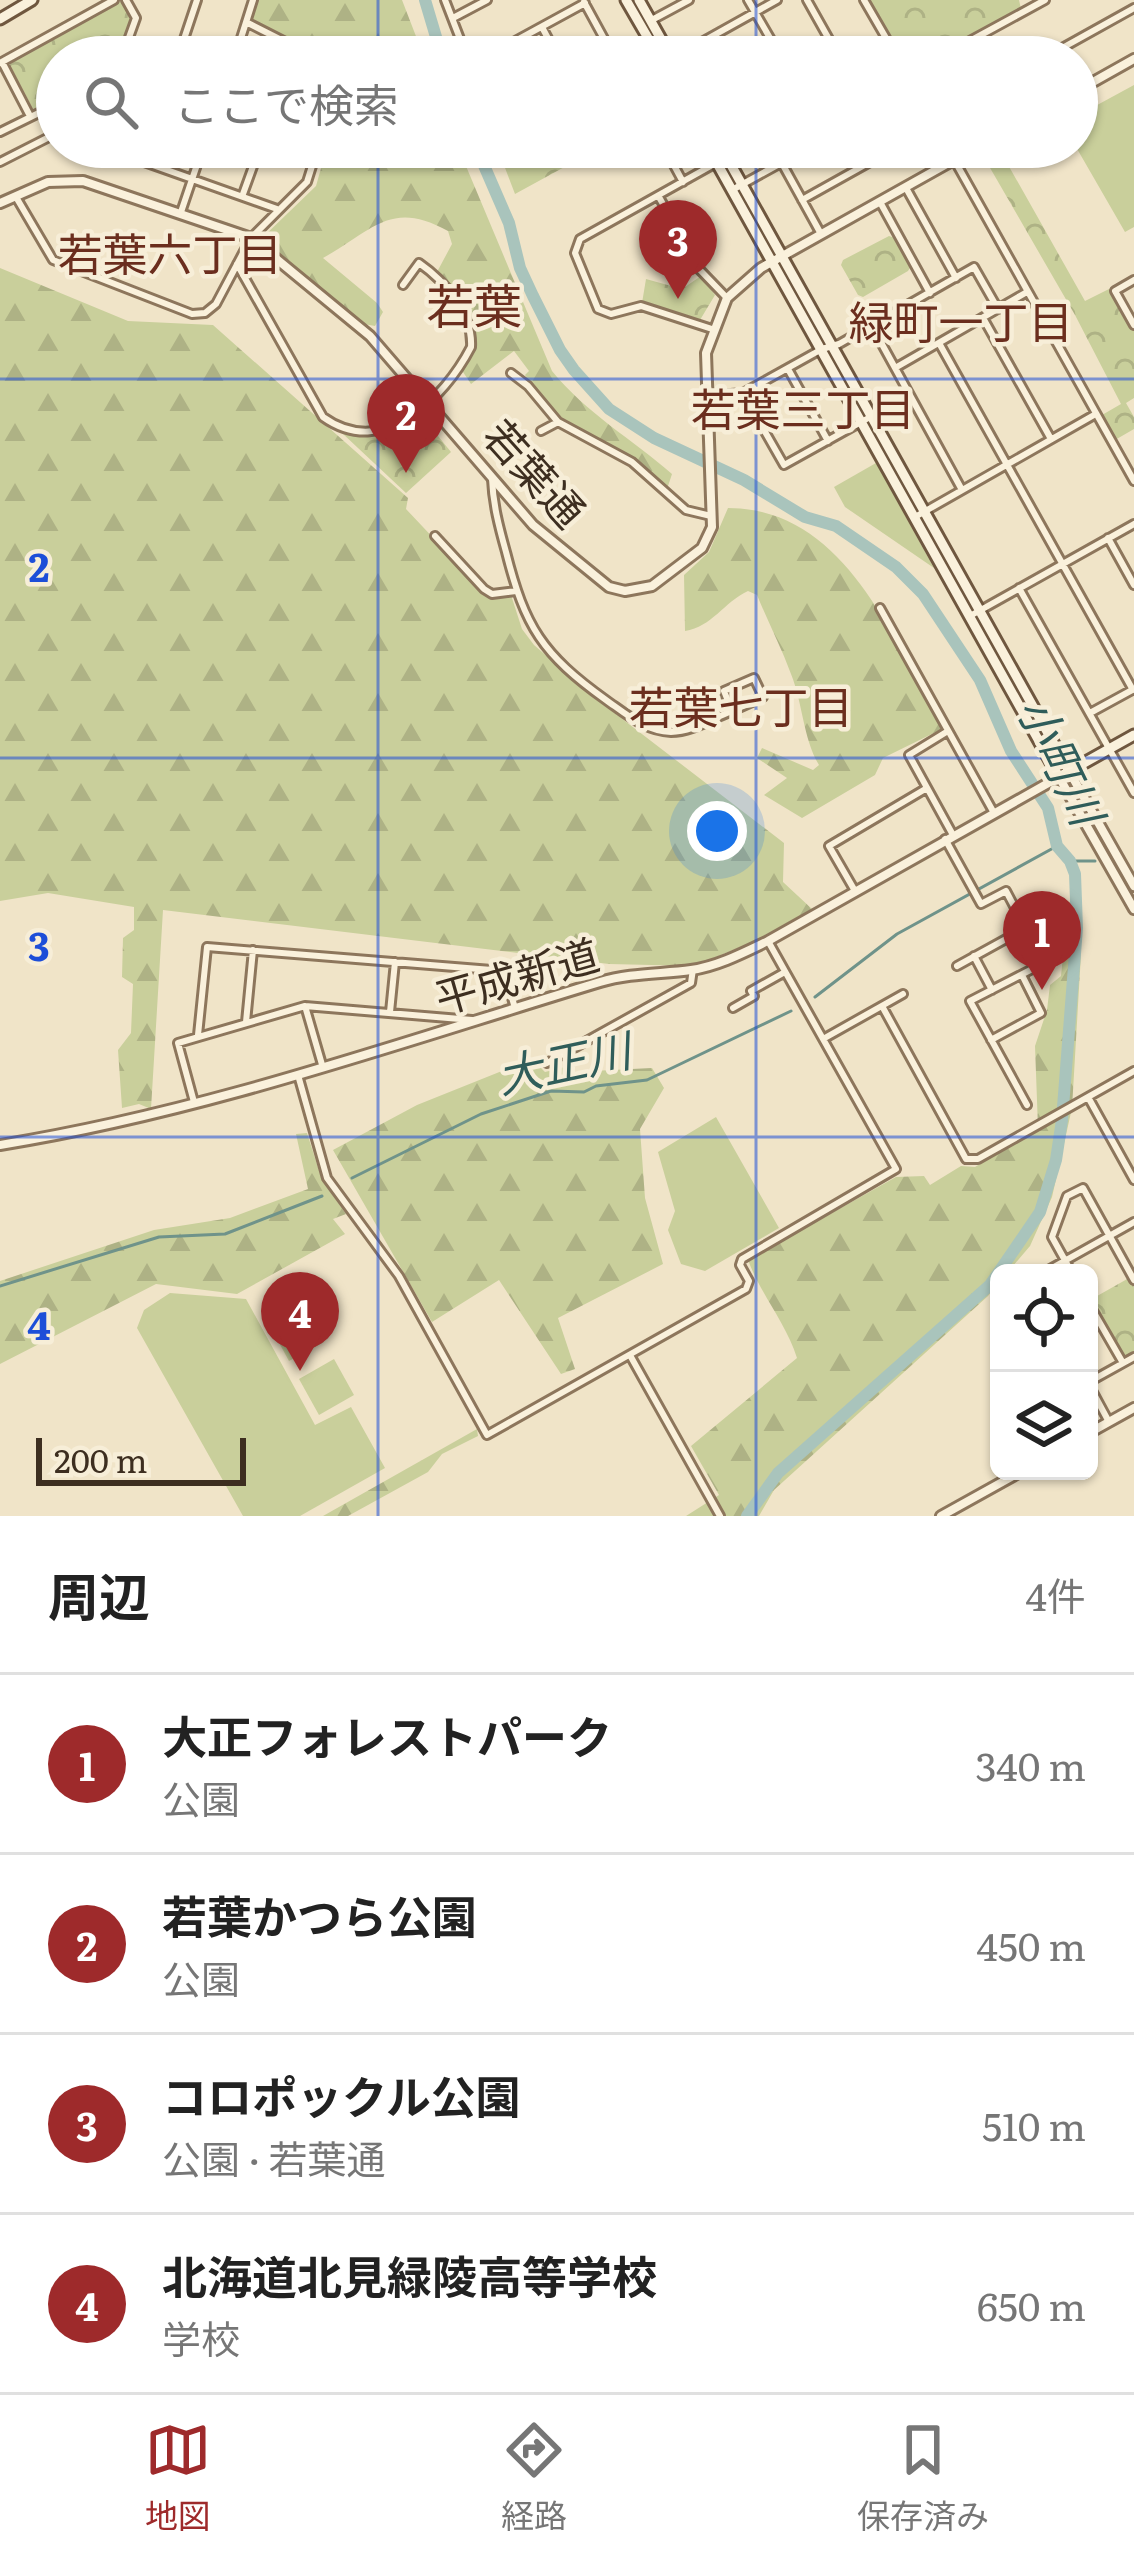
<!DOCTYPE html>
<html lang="ja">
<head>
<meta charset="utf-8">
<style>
	body { margin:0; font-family:Literata,"Noto Sans JP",serif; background:#f6f6f6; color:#222 }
	.controls { position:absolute; right:36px; bottom:36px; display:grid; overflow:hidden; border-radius:18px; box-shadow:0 3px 9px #0004 }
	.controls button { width:108px; height:108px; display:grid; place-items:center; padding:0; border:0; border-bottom:3px solid #e0e0e0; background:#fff; color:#222; font:60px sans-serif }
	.scale { position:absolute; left:36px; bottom:30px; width:210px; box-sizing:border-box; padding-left:12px; border:6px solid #3d2e20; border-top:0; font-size:33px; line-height:42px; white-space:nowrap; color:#3d2e20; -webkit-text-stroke:9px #f7eed8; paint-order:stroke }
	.you { position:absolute; left:717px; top:831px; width:42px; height:42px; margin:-30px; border:9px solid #fff; border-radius:50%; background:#1a73e8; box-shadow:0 0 0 18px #1a73e833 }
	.badge { display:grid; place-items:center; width:78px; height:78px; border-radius:50%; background:#9e2a2b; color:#fff; font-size:39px; font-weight:700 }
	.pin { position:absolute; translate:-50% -99px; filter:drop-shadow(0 3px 6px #0008) }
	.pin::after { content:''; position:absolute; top:63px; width:42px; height:36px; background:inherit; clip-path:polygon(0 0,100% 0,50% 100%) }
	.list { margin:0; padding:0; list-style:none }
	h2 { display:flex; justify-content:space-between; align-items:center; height:156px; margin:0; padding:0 48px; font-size:51px }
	h2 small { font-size:39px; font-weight:400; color:#767676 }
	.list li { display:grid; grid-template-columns:78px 1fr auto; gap:36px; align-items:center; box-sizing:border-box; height:180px; padding:0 48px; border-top:3px solid #e0e0e0 }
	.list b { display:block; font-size:45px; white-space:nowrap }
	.list p { margin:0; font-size:39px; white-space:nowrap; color:#767676 }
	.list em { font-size:39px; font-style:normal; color:#767676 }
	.icon { flex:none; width:66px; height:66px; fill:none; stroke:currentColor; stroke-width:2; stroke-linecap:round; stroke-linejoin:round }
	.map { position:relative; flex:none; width:1134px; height:1516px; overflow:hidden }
	.search { position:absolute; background:#fff; box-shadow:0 3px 9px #0004; left:36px; right:36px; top:36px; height:132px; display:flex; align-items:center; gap:30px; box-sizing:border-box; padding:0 42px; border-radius:66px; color:#767676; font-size:45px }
	.sheet { height:876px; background:#fff }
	nav { display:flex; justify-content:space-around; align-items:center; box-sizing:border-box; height:168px; border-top:3px solid #e0e0e0; background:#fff; font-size:33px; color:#767676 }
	nav a { display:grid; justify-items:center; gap:6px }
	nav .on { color:#9e2a2b }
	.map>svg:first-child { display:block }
	.grass { fill:#c9cf9b }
	.forest { fill:url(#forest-firs) }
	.park { fill:url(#park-crowns) }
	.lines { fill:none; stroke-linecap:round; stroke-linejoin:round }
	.stream { stroke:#6f938a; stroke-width:3 }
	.river { stroke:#a9c4bc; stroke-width:12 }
	.minor-casing { stroke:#8d765c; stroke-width:12 }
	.tertiary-casing { stroke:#8d765c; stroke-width:14 }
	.secondary-casing { stroke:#6f573f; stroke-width:15 }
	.minor { stroke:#faf1dc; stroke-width:6 }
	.tertiary { stroke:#faf1dc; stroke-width:8 }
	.secondary { stroke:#faf1dc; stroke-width:9 }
	.grid { fill:none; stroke:#1d4ed8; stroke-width:3; stroke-opacity:0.55 }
	.labels { text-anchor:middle; stroke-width:9; stroke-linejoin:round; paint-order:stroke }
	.street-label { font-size:42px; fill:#3d2e20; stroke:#f7eed8 }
	.neighbourhood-label { font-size:45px; fill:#6b2e1e; stroke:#f7eed8 }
	.water-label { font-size:45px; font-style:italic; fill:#2f5d5a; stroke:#f7eed8 }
	.quarter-label { font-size:48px; fill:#6b2e1e; stroke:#f7eed8 }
	.grid-label { font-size:39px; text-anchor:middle; font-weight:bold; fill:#1d4ed8; stroke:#f7eed8; stroke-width:9; stroke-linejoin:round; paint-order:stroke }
</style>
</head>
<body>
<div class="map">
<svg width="1134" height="1516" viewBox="0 0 1134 1516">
	<defs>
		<pattern id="forest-firs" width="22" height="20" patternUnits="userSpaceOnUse" patternTransform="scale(3)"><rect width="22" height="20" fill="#c9cf9b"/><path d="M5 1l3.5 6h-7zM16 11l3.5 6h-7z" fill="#aeb285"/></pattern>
		<pattern id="park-crowns" width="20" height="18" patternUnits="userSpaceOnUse" patternTransform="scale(3)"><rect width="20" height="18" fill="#c9cf9b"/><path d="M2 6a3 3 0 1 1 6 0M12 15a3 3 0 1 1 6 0" fill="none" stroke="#aeb285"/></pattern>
	</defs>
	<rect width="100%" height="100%" fill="#f0e4c8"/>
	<path class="grass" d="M1134 85V227L1125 232 1076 147 1077 116Z
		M876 463 934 568 845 507 834 487Z
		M716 1117 779 1228 705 1271 681 1264 668 1230 675 1211 658 1152Z
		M170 1293 246 1299 315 1425 351 1407 385 1468 300 1516H243L137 1328 144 1310Z
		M307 1311 324 1342 289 1361 272 1330Z
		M334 1359 354 1395 319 1415 299 1379Z"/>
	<path class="forest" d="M258 0H402L424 57H318L252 20Z
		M327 147H458L552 371C586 413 632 439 672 474L667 489 558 420 525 375 529 371 514 351 471 384 459 366 476 345C473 315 459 293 437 272L452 244 448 231C391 199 373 230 323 258L377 303 383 312 375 326 364 324 261 239 316 186Z
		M0 268 128 321 213 325 408 498 406 509 489 597 511 595 522 629 534 645 595 698 784 843 783 882 812 909 755 941 694 966 609 964 163 910 151 1109 139 1104 122 1108 118 1050 131 1033 133 984 122 977 123 938 134 930V907L48 893 0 901Z
		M728 508C846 508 895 642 942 729L883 758 875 775 802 818 764 795 787 778 757 758 762 748 813 770 819 765C803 738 803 704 791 674 781 647 768 622 757 595L748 591C724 602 712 627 685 631L684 575 709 552Z
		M1066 926 1081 954 1072 1108 1052 1197 1030 1246 1007 1273H999V1283L988 1296 774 1490 759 1516H686L719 1495 691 1446 797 1358C786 1323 761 1295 748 1260L896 1177 924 1176 930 1185 961 1166 975 1167 1038 1128 1035 1046 1047 1010 1050 985 1061 976Z
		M532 1059 545 1072 565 1067 571 1072 652 1068 664 1088 640 1129 645 1198 663 1264 558 1318 575 1369 561 1374 499 1280 432 1322 333 1150 417 1105Z
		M307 1133 322 1180 346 1214 333 1219 345 1234 237 1294 156 1284 0 1364V1281L154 1230 230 1218 308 1189 296 1134Z
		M477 1429 478 1436 442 1454 428 1472 348 1516H323Z"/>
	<path class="park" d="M868 0H1019L1021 9 963 42 971 57H901Z
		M121 1 131 19 117 57H57V99L33 109 9 64Z
		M497 147H601L515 194Z
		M998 147 1085 301 1111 288 1134 331V398L1126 403 1134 417V429L1115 440 1102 415 1121 404 1075 315 982 154Z
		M889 236 895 238 911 266 908 271 863 297 858 295 841 265 843 260Z
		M701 276 715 295 700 320 642 303 646 279 682 289Z
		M421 415 451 452 406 493 342 433C382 439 389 443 421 415Z
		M1129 1278 1134 1287V1354L1127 1358 1122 1357 1090 1300Z"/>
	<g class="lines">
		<path class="stream" d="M1070 861H1095
			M815 997 897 934 1057 846
			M352 1178 481 1114 551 1091 584 1092 596 1086 647 1080 791 1011
			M0 1286 159 1237 225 1234 322 1196"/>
		<path class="river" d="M425 0 442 57
			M476 147 509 223 520 268 533 296 560 350 574 370 609 409 654 438 744 480 805 517 836 526 896 567 923 594 980 680 1011 751 1048 808 1057 846 1070 861 1075 874 1077 928 1062 1120 1056 1160 1040 1212 990 1285 778 1473 747 1516"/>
		<defs>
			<path id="minor" d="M445 0 467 57
				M748 0 781 57
				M807 0 839 57
				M864 0 897 57
				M584 2 614 57
				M453 18 487 0
				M650 21 689 0
				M246 22 315 57
				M543 29 558 57
				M711 37 723 57
				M122 57 136 18 126 0
				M178 57 197 0
				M235 57 253 0
				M486 57 585 3
				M675 57 777 0
				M977 57 968 42 1045 0
				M1046 57 1134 8
				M2 62 30 116
				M0 63 114 0
				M0 132 57 104
				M102 147 277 209
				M664 147 683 182
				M773 147 821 234
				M947 147 1134 481
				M142 160 146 147
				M0 162 57 133
				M906 188 956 278
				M732 190 810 147
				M243 194 260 147
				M16 197 53 260 192 314 205 313 216 304 251 238 307 182 318 147
				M659 197 700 270 727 298
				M802 200 897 147
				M880 202 930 293
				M181 212 203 147
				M237 264 323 417C383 460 444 399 471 347 473 314 445 281 419 263L403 285
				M1134 280 1115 291 1134 325
				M983 318 1051 439
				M872 326 962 490
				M712 329 641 306 611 314 598 309 575 253 580 239 716 163
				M939 343 1133 690
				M895 368 1027 292
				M788 369 828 441
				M511 373 528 386 558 422 632 462 686 510 711 516
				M744 395 784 465 872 416
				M706 396 743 393 822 349 839 344 974 267 998 309
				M541 431 558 422
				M492 479C493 504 499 527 506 552 525 627 542 654 606 700 626 714 645 731 671 732 692 732 713 718 732 711
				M915 517 1094 415
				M435 536 484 589 492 594 516 591
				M1108 538 1134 585
				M1019 588 1134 793
				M880 608 994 813
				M970 616 1134 524
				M754 678 763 697 732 711 724 691Z
				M1090 713 1134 689
				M948 731 909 755 953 835
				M945 839 981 904 1006 891 1044 963 970 1001 1027 1105
				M855 891 829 846 927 788
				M974 956 992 990
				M957 966 1026 928
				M305 1006 323 1068
				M882 1006 966 1159H978L1134 1071
				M733 1008 754 996 751 991 785 972
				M390 1012 395 962
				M246 1022 253 950
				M198 1035 207 947 504 971 515 1008
				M823 1039 903 994
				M991 1040 1041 1013 1022 975
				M547 1063 691 983 693 969
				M298 1075 327 1178 399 1276 487 1435 746 1289 749 1281 740 1265 742 1259 896 1169 768 941
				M1088 1097 1134 1180
				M194 1102 178 1043 305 1006 472 1020
				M1043 1273 1134 1222
				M1072 1273 1052 1237 1067 1196 1083 1188 1134 1280
				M1089 1304 1123 1363
				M631 1357 720 1516
				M1089 1382 1134 1357
				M1089 1385 1109 1422"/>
			<path id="tertiary" d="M1077 91 1134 59
				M0 203 48 182 83 181 251 238 370 336 533 525 609 587 625 591 652 586 702 548 712 527 706 353 727 298 761 268 977 147
				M1069 771 1134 886
				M0 1145C205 1112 402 1042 600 982 630 973 661 974 691 970 718 966 743 953 768 941L1059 777 1134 909
				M1089 1433 1134 1408
				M941 1516 1022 1471"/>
			<path id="secondary" d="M626 0 659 57
				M639 0 671 57
				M0 19 32 0
				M708 147 1059 777 1134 735
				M721 147 1069 771"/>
		</defs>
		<use href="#minor" class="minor-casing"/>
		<use href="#tertiary" class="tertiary-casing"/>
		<use href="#secondary" class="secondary-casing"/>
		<use href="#minor" class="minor"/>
		<use href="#tertiary" class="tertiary"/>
		<use href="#secondary" class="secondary"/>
	</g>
	<path class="grid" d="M378 0V57M756 0V57M378 147V1516M756 147V1516M0 379H1134M0 758H1134M0 1137H1134"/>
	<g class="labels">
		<g class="street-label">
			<text transform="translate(534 474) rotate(48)" y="15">若葉通</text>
			<text transform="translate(517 977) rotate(-16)" y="15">平成新道</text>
		</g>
		<g class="neighbourhood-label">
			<text x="170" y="271">若葉六丁目</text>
			<text x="961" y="339">緑町一丁目</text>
			<text x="803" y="426">若葉三丁目</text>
			<text x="741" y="724">若葉七丁目</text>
		</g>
		<g class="water-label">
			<text transform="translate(1060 761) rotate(64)" y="16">小町川</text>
			<text transform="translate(564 1064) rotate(-12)" y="16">大正川</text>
		</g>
		<g class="quarter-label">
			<text x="474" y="324">若葉</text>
		</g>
	</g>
	<g class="grid-label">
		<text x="39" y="582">2</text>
		<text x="39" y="961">3</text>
		<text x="39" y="1340">4</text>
	</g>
</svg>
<div class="controls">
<button><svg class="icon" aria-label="locate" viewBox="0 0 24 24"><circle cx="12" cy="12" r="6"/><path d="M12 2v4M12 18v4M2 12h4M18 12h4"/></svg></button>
<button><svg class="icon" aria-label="layers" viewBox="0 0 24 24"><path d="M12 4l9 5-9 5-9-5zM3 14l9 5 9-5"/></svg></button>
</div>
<div class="scale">200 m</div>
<div class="you"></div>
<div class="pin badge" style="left:1042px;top:990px">1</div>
<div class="pin badge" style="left:406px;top:473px">2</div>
<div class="pin badge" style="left:678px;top:299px">3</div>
<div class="pin badge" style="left:300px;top:1371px">4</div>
<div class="search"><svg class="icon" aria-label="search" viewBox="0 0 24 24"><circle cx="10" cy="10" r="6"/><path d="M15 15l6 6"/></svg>ここで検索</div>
</div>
<section class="sheet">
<h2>周辺<small>4件</small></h2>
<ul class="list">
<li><span class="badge">1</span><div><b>大正フォレストパーク</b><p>公園</p></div><em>340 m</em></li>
<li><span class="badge">2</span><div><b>若葉かつら公園</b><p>公園</p></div><em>450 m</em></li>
<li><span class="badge">3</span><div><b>コロポックル公園</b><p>公園 · 若葉通</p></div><em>510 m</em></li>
<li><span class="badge">4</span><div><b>北海道北見緑陵高等学校</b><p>学校</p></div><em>650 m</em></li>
</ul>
</section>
<nav>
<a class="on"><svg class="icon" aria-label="map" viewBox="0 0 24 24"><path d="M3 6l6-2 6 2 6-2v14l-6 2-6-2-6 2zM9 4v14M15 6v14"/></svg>地図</a>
<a><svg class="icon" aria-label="directions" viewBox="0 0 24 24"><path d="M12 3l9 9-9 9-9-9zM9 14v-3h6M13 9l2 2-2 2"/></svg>経路</a>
<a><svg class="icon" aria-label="saved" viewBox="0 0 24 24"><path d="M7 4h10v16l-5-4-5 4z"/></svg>保存済み</a>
</nav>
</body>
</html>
